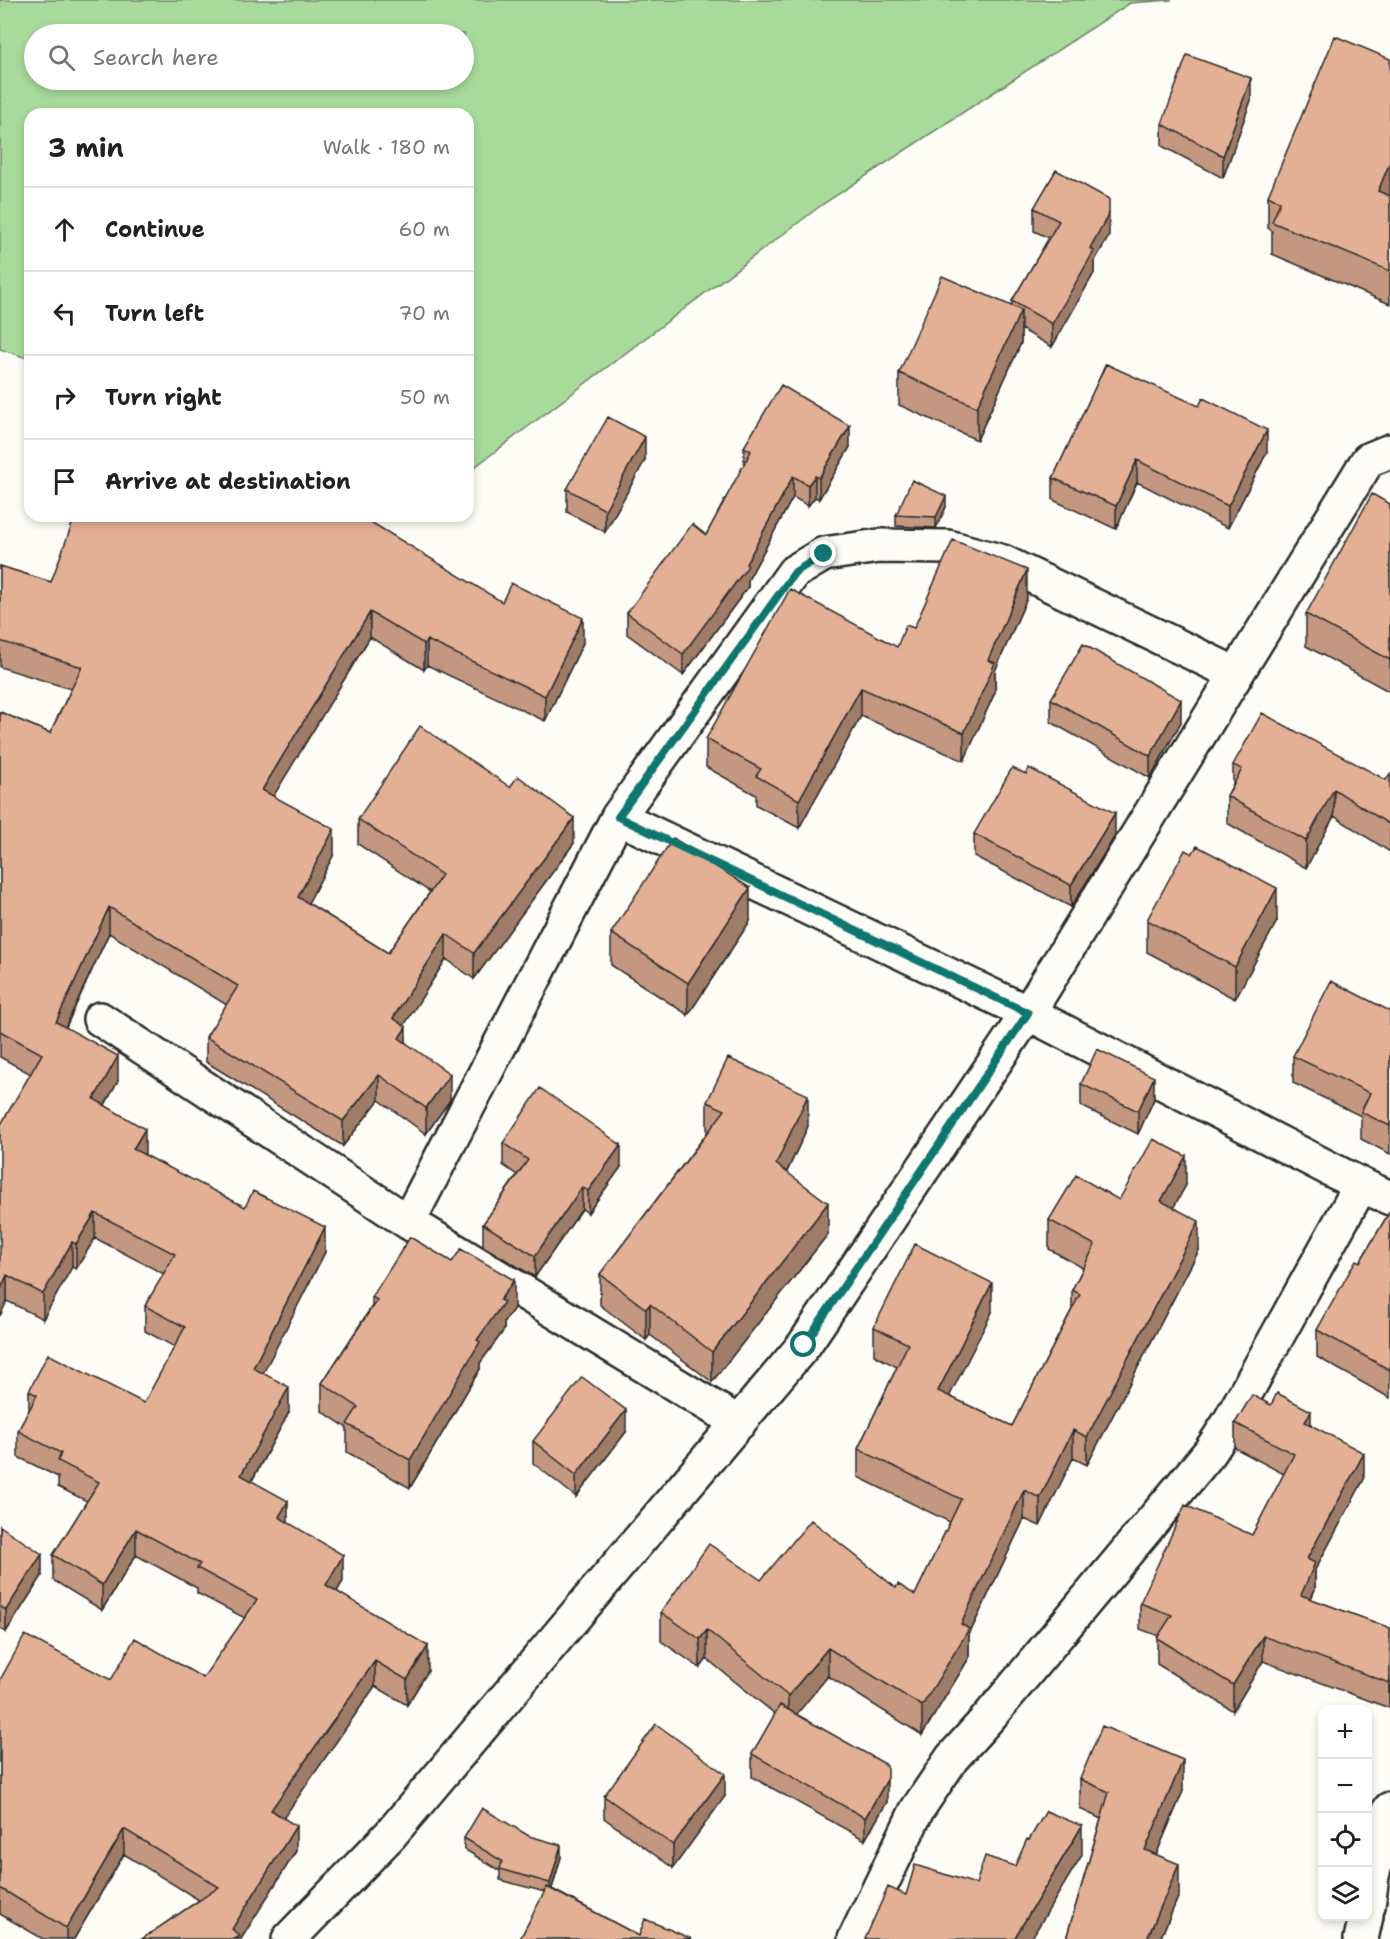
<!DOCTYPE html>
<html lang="en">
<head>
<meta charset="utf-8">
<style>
	body { margin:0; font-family:"Shantell Sans",sans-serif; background:#f2f2f2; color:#202124 }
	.controls { position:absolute; right:18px; bottom:18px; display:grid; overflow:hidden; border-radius:12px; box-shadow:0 3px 9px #0003 }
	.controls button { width:54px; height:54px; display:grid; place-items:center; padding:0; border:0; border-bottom:2px solid #e0e0e0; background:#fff; color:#202124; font:30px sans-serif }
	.stop { position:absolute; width:18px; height:18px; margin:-14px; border:4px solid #0f766e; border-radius:50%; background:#fff }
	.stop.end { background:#0f766e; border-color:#fff; box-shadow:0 2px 6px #0008 }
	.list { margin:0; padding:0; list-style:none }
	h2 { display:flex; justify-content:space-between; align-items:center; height:78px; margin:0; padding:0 24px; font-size:26px }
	h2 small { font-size:20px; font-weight:400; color:#757577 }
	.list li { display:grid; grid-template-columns:39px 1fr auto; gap:18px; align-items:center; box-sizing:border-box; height:84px; padding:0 24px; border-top:2px solid #e0e0e0 }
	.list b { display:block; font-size:22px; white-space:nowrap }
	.list em { font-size:20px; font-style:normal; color:#757577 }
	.icon { flex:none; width:33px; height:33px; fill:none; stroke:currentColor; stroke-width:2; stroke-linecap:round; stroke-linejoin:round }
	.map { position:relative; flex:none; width:1390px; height:1939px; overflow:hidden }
	.search { position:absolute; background:#fff; box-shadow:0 3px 9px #0003; left:24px; top:24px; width:450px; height:66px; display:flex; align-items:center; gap:15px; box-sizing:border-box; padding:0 21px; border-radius:33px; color:#757577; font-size:22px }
	.panel { position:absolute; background:#fff; box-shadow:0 3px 9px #0003; left:24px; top:108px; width:450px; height:414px; border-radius:18px }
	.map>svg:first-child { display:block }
	.green { fill:#a8da9b; stroke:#6a8263; stroke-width:1.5; fill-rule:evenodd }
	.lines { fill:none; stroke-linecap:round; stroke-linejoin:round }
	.minor-casing { stroke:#2b2b2b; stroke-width:38 }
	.minor { stroke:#fdfcf7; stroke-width:33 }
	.wall { fill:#c39780; stroke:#2b2b2b; stroke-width:1.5 }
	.shaded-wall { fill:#9f7b68; stroke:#2b2b2b; stroke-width:1.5 }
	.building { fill:#e3b095; stroke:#2b2b2b; stroke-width:1.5 }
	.route { stroke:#0f766e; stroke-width:8 }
</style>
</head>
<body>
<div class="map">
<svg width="1390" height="1939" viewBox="0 0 1390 1939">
	<rect width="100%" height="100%" fill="#fdfcf7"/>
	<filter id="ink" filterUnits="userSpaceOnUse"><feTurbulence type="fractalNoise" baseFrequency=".0167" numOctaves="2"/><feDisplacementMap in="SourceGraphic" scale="12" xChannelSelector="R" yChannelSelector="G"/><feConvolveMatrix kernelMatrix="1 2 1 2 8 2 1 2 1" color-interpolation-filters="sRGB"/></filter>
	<g filter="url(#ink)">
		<path class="green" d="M0 0H1172L1130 3 823 204 468 472V114H30V359L0 349ZM34 34H464V80H34Z"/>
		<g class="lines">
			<defs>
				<path id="minor" d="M618 817 1028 1013 1361 1185 1390 1198
					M100 1019 408 1222 739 1423
					M408 1222 618 817 794 572 824 554 879 546 948 547 1003 562 1236 674
					M1368 1906 1372 1876 1390 1809
					M289 1939 390 1835 804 1345 1028 1013 1368 460 1390 451
					M855 1939 917 1810 952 1758 989 1717 1210 1452 1229 1423 1361 1185
					M1361 1939 1366 1916"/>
			</defs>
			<use href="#minor" class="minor-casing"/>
			<use href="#minor" class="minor"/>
		</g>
		<path class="wall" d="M1251 100 1223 178 1162 146V124Z
			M1268 196H1390V304L1272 254V231L1268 228Z
			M1034 208 1109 236 1094 262V273L1052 347 1021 329V343L977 440 899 405V373L1012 307V301L1049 238 1034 231Z
			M1106 364 1267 452 1228 528 1137 482 1116 529 1053 500V478Z
			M744 447H850L819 499 815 497 808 506 793 497 748 580V587L683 675 627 634V613L706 535 744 465Z
			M645 460 605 532 567 512V489Z
			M1390 504V692L1306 646V614Z
			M946 507 936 528 896 526V515Z
			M0 566 51 582 502 602 583 643 545 721 427 665 424 670 370 637 273 796 334 854 308 903 388 953 430 892 358 844V819L574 843 474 979 446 959 404 1025 406 1043 450 1100 426 1134 379 1100 343 1146 206 1062V1037L227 1005 109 933 66 1027 118 1081 105 1105 145 1154V1155L325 1252 263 1373 289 1412 252 1481 288 1523 343 1581 337 1591 428 1671 407 1705 375 1686 283 1818 296 1851 241 1939H142L199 1900 124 1854 74 1939H43L0 1914V1680L203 1678 245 1618 197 1593V1588L136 1555 102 1610 53 1580V1555L87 1501 58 1487V1477L18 1457V1431L29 1410V1391L144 1403 175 1347 145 1331V1306L164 1274 95 1238 76 1269 72 1267 43 1319 7 1301 1 1127 31 1074 0 1057V712L50 733 71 689 0 667Z
			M1027 598 995 671V692L964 761 861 716 799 828 756 805V795L706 767V739L897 647 914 628Z
			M1051 699 1181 722 1150 778 1051 722Z
			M1233 765 1386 780 1390 774V852L1334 816 1306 868 1227 823V796L1233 784Z
			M974 834 1115 836 1071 907 974 856Z
			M1147 920 1277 921 1235 999 1147 952Z
			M750 921 688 1015 611 965V933Z
			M1390 1011V1154L1361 1139V1116L1293 1083V1056Z
			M1081 1084 1154 1099 1138 1134 1081 1106Z
			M707 1102 808 1126 787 1172 828 1234 712 1382 650 1335 646 1340 600 1305V1274L707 1133Z
			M503 1143 621 1167 588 1213 582 1209 535 1277 483 1246V1224L517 1175 503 1165Z
			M1186 1185 1173 1208 1199 1250 1087 1465 1073 1458 1040 1526 1024 1519 969 1635V1658L922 1735 828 1676 796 1714 887 1802 865 1840 752 1777V1754L775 1714 707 1659 700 1668 661 1641V1612L761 1580 896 1588 915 1595 950 1522 858 1477V1449L897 1367 874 1355V1327L992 1312 949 1396 1012 1426 1072 1309V1290L1083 1268 1049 1249V1220L1119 1200Z
			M1390 1211V1398L1317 1357V1330L1360 1262Z
			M372 1297 514 1308 504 1322V1330L480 1363V1369L410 1488 347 1452V1428L322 1411V1383L372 1306Z
			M1235 1423 1311 1425 1364 1479 1315 1570V1589L1311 1599 1390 1628V1705L1389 1708 1263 1661 1233 1711 1157 1664V1638L1159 1636 1140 1629V1603L1252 1535 1284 1474 1235 1448Z
			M626 1432 576 1497 533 1463V1441Z
			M0 1526 42 1576 6 1632 0 1628Z
			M1080 1779 1183 1791 1156 1855 1179 1895 1160 1939H1066L1101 1819 1080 1809Z
			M604 1796H725L673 1868 604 1818Z
			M464 1838 561 1857 552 1889 639 1936 692 1939H520L545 1892 500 1880V1871L464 1849Z"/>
		<path class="shaded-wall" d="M1251 78V100L1223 178V156Z
			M1390 162V195L1378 223V191Z
			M1109 213V236L1094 262V273L1052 347V324L1090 248Z
			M1021 310V343L977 440V407Z
			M850 426V447L819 499V478Z
			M1267 430V452L1228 528V506Z
			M645 437V460L605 532V510Z
			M1137 460V482L1116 529V506Z
			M793 476V497L748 580V587L683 675V654L746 564Z
			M815 476V497L808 506V485Z
			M946 496V507L936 528V517Z
			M1027 570V598L995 671V692L964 761V733L988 660Z
			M370 612V637L262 815V790Z
			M583 618V643L545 721V696Z
			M427 640V665L424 670V644Z
			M861 688V716L799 828V800Z
			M1181 700V722L1150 778V756Z
			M1334 789V816L1306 868V841Z
			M1115 813V836L1071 907V885Z
			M574 818V843L474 979V953Z
			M334 829V854L298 922V897Z
			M750 888V921L688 1015V983Z
			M1277 888V921L1235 999V967Z
			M109 907V933L56 1047V1022Z
			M446 934V959L393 1043V1018Z
			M406 1027V1052L399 1038Z
			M118 1056V1081L94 1124V1099Z
			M450 1074V1100L426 1134V1108Z
			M379 1075V1100L343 1146V1121Z
			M1154 1077V1099L1138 1134V1111Z
			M808 1095V1126L776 1195V1164Z
			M145 1129V1154L133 1175V1149Z
			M621 1145V1167L588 1213V1191Z
			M1186 1156V1185L1161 1230V1201Z
			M582 1187V1209L535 1277V1256Z
			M828 1203V1234L712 1382V1352Z
			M95 1213V1238L76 1269V1244Z
			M1199 1221V1250L1087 1465V1437Z
			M325 1227V1252L253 1393V1368Z
			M72 1242V1267L43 1319V1294Z
			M7 1275V1301L0 1316V1291Z
			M514 1280V1308L504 1322V1330L480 1363V1369L410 1488V1460L500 1300Z
			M992 1283V1312L938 1419V1391Z
			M650 1304V1335L646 1340V1309Z
			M289 1387V1412L241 1500V1475Z
			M626 1410V1432L576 1497V1475Z
			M1311 1411V1437L1305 1422Z
			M1073 1430V1458L1040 1526V1498Z
			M1364 1453V1479L1315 1570V1589L1301 1621V1595L1307 1559Z
			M1024 1490V1519L969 1635V1658L922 1735V1706Z
			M288 1501V1526L279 1517Z
			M136 1529V1555L102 1610V1585Z
			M42 1554V1576L6 1632V1610Z
			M343 1555V1581L326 1610V1585Z
			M707 1630V1659L700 1668V1639Z
			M1263 1636V1661L1233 1711V1685Z
			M428 1646V1671L407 1705V1680Z
			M828 1648V1676L788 1725V1696Z
			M375 1661V1686L271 1836V1810Z
			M1390 1679V1705L1389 1708V1683Z
			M1183 1760V1791L1145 1881V1850Z
			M725 1774V1796L673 1868V1845Z
			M887 1780V1802L865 1840V1818Z
			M296 1826V1851L241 1939H232V1929Z
			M1082 1826V1855L1031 1939H1014Z
			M124 1829V1854L74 1939H66V1928Z
			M561 1845V1857L550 1894V1883Z
			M1179 1864V1895L1160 1939H1147Z"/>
		<path class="building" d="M1335 36 1390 59V162L1378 191 1390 196V271L1272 222 1280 202 1268 196Z
			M1187 55 1251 78 1223 156 1162 124Z
			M1056 170 1109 199V213L1090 248 1094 251 1052 324 1012 301 1059 221 1034 208Z
			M942 276 1021 310 977 407 899 373Z
			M1106 364 1199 406 1203 398 1267 430 1228 506 1137 460 1116 506 1053 478Z
			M781 385 850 426 819 478 815 476 808 485 793 476 746 564 748 566 683 654 627 613 692 524 706 535 751 451 744 447Z
			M608 417 645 437 605 510 567 489Z
			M912 480 946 496 936 517 896 515Z
			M1372 494 1390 504V660L1306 614Z
			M75 516H361L502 602 511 583 583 618 545 696 427 640 424 644 370 612 262 790 334 829 298 897 388 953 442 875 358 819 420 726 510 787 518 776 574 818 474 953 446 934 393 1018 406 1027 399 1038 450 1074 426 1108 379 1075 343 1121 206 1037 238 986 109 907 56 1022 118 1056 94 1099 145 1129 133 1149 245 1207 253 1191 325 1227 253 1368 289 1387 241 1475 288 1501 279 1517 343 1555 326 1585 428 1646 407 1680 375 1661 271 1810 296 1826 232 1929 240 1936 235 1939H142L219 1887 124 1829 66 1928 0 1888V1680L25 1635 111 1680 135 1638 203 1678 257 1600 197 1568 200 1564 136 1529 102 1585 53 1555 99 1482 58 1461 61 1453 18 1431 37 1395 29 1391 48 1354 144 1403 185 1327 145 1306 175 1254 95 1213 76 1244 72 1242 43 1294 7 1275 0 1291V1126L42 1054 0 1031V712L50 733 82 667 0 641V566L51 582Z
			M953 540 1027 570 988 660 995 663 964 733 861 688 799 800 756 776 761 769 706 739 790 589 897 647 906 625 914 628Z
			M1083 644 1181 700 1150 756 1051 699Z
			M1262 713 1386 780 1390 774V825L1334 789 1306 841 1227 796 1242 769 1233 765Z
			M1012 768 1026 774 1029 768 1115 813 1071 885 974 834Z
			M673 838 750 888 688 983 611 933Z
			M1197 846 1277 888 1235 967 1147 920 1185 850 1192 854Z
			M1331 981 1390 1011V1126L1361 1112 1370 1093 1293 1056Z
			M1097 1049 1154 1077 1138 1111 1081 1084Z
			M728 1058 808 1095 776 1164 828 1203 712 1352 650 1304 646 1309 600 1274 725 1110 707 1102Z
			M540 1088 621 1145 588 1191 582 1187 535 1256 483 1224 528 1160 503 1143Z
			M1153 1139 1186 1156 1161 1201 1199 1221 1087 1437 1073 1430 1040 1498 1024 1490 961 1624 969 1629 922 1706 828 1648 788 1696 707 1630 700 1639 661 1612 709 1544 761 1580 811 1520 896 1588 898 1584 915 1595 961 1499 858 1449 908 1344 874 1327 915 1244 992 1283 938 1391 1012 1426 1080 1294 1072 1290 1095 1245 1049 1220 1076 1175 1119 1200Z
			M1390 1211V1370L1317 1330 1356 1260 1360 1262Z
			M410 1237 452 1262 461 1249 514 1280 500 1300 504 1302 477 1340 480 1342 410 1460 347 1424 358 1407 322 1383 377 1300 372 1297Z
			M582 1377 626 1410 576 1475 533 1441Z
			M1277 1393 1311 1411 1305 1422 1364 1453 1307 1559 1315 1563 1301 1595 1390 1628V1679L1389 1683 1263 1636 1233 1685 1157 1638 1172 1615 1140 1603 1185 1505 1252 1535 1294 1454 1235 1423 1252 1395 1271 1405Z
			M0 1526 42 1554 6 1610 0 1606Z
			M780 1705 887 1765V1780L865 1818 752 1754Z
			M656 1724 725 1774 673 1845 604 1796Z
			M1102 1726 1183 1760 1145 1850 1179 1864 1147 1939H1066L1109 1792 1080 1779Z
			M482 1808 529 1836 561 1845 550 1883 500 1869 502 1861 464 1838Z
			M1046 1811 1082 1826 1014 1939H865L888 1887 906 1895 915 1865 976 1884 985 1856 1015 1866 1027 1839 1029 1840Z
			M547 1887 639 1936 645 1919 692 1939H520Z"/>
	</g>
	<g class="lines" filter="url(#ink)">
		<path class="route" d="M804 1345 1028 1013 618 817 795 572 824 554"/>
	</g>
</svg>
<div class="controls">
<button>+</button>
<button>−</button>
<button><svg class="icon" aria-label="locate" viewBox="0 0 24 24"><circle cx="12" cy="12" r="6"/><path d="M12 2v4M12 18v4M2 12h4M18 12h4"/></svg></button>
<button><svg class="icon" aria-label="layers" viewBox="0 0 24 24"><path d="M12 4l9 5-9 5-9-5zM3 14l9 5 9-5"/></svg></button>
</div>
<div class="stop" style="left:804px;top:1345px"></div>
<div class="stop end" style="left:824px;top:554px"></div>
<div class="search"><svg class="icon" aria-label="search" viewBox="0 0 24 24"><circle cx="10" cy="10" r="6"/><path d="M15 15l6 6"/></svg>Search here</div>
<section class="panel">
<h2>3 min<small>Walk · 180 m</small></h2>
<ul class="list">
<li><svg class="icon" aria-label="ahead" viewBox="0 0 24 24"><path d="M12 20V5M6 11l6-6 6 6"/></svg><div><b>Continue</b></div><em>60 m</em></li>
<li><svg class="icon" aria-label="left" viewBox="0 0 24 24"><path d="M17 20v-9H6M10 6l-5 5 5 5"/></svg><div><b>Turn left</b></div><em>70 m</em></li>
<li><svg class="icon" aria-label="right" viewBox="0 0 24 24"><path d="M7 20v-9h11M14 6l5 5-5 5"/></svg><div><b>Turn right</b></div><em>50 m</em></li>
<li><svg class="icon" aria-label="arrive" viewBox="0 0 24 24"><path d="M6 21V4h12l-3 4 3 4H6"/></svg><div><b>Arrive at destination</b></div></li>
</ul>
</section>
</div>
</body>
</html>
